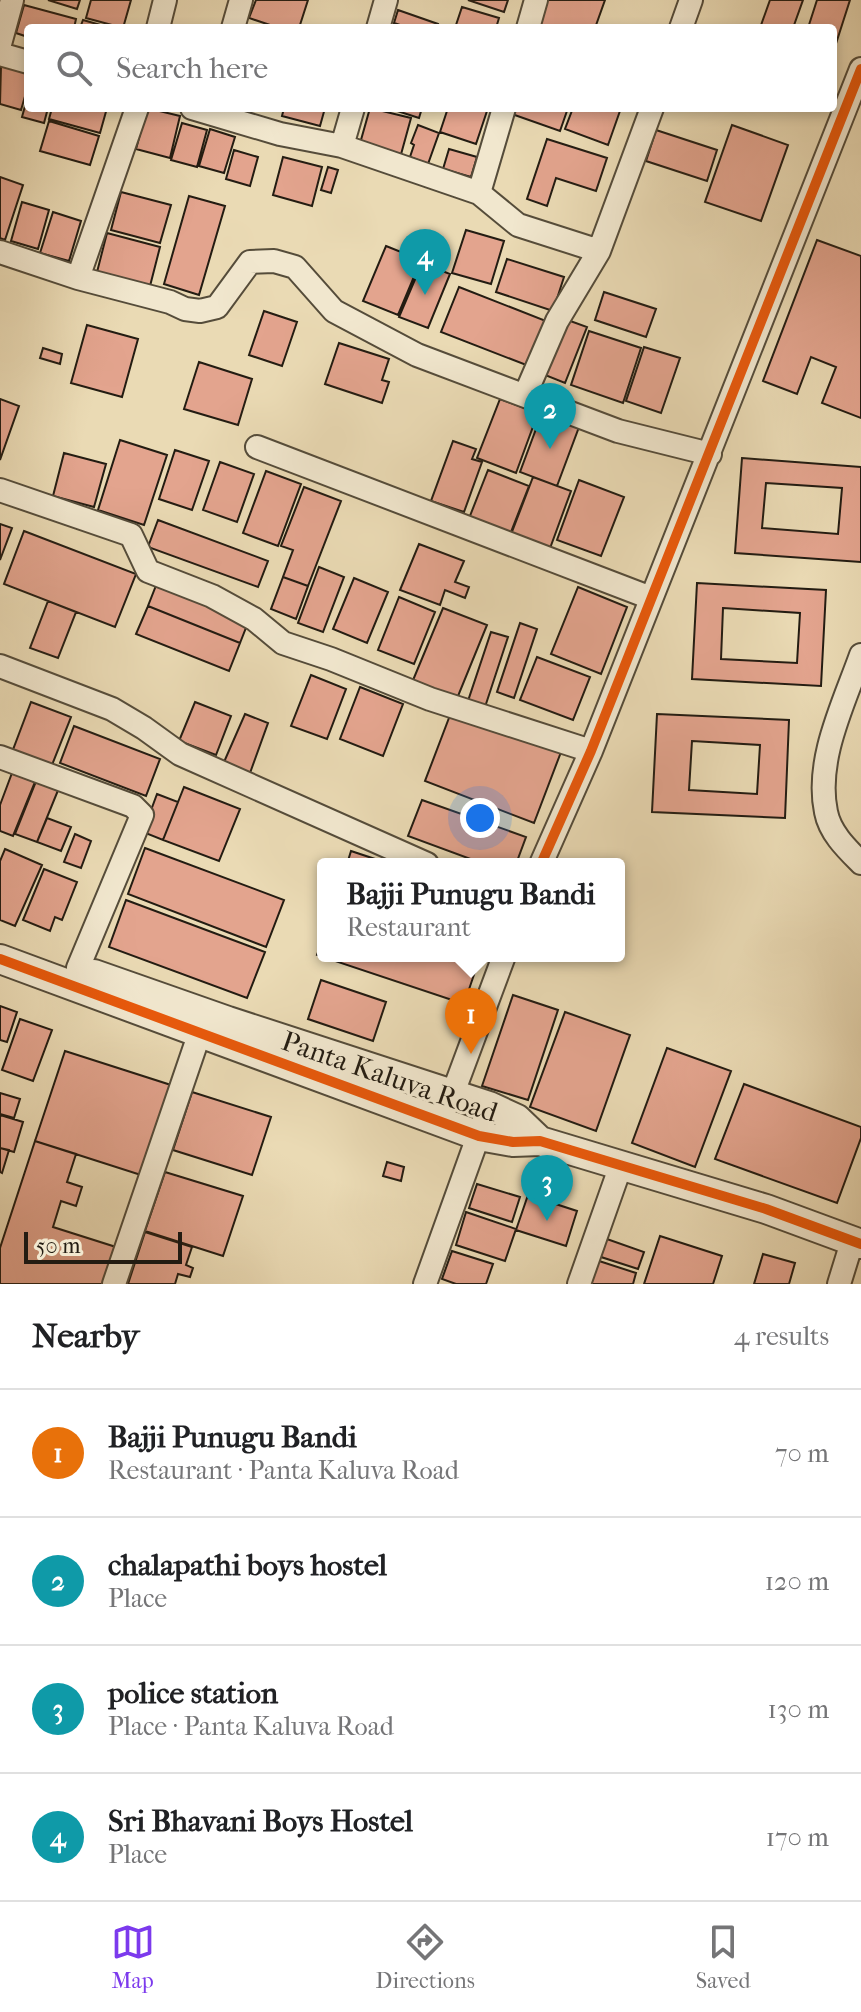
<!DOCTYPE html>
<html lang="en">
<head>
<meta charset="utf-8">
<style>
	body { margin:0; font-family:"IM FELL French Canon",serif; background:#f2f2f2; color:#202124 }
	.scale { position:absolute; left:24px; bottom:20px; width:158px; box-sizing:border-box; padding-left:8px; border:4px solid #231c12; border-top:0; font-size:22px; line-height:28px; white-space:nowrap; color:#231c12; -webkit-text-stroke:6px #f1e7ce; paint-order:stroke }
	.you { position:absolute; left:480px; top:818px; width:28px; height:28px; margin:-20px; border:6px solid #fff; border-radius:50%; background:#1a73e8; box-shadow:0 0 0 12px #1a73e833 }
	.badge { display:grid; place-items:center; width:52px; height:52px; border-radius:50%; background:#7c3aed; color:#fff; font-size:26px; font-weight:700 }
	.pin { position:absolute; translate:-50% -66px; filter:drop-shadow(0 2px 4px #0008) }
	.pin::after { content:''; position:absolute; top:42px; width:28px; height:24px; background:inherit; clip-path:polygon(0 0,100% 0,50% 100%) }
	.popup { position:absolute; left:317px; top:858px; width:308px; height:104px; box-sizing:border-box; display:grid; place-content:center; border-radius:8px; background:#fff; filter:drop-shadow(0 2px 6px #0005); font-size:26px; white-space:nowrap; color:#757577 }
	.popup b { font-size:30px; color:#202124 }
	.popup::after { content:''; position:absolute; left:50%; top:100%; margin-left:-16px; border:16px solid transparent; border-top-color:#fff }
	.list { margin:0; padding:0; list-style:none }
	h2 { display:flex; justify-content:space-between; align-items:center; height:104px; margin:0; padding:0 32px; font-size:34px }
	h2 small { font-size:26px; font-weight:400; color:#757577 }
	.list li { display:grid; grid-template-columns:52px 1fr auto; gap:24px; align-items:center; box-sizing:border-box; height:128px; padding:0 32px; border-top:2px solid #e0e0e0 }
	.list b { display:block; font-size:30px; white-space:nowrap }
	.list p { margin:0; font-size:26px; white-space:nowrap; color:#757577 }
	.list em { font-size:26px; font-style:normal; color:#757577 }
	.icon { flex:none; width:44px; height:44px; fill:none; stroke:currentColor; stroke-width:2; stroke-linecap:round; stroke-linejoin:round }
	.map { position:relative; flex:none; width:861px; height:1284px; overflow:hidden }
	.search { position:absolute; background:#fff; box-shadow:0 4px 12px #0003; left:24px; right:24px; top:24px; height:88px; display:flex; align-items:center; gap:20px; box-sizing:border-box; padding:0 28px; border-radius:8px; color:#757577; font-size:30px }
	.sheet { height:616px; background:#fff }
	nav { display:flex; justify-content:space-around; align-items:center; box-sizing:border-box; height:112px; border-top:2px solid #e0e0e0; background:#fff; font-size:22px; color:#757577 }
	nav a { display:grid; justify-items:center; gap:4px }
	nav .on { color:#7c3aed }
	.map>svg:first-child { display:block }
	.building { fill:#e3a48e; stroke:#231c12; stroke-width:2; fill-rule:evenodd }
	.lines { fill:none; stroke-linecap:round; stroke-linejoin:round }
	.minor-casing { stroke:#554c3a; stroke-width:26 }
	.tertiary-casing { stroke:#554c3a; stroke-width:32 }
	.minor { stroke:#f1e7ce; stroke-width:22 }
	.tertiary { stroke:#f1e7ce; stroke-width:28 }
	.cycleway-casing { stroke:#f1e7ce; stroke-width:15 }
	.cycleway { stroke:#e8590c; stroke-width:10 }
	.labels { text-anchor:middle; stroke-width:6; stroke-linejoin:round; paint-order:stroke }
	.street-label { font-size:28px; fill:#231c12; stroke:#f1e7ce }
</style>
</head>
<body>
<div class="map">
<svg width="861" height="1284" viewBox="0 0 861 1284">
	<rect width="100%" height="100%" fill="#eadab4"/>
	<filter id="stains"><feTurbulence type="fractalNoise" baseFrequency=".0025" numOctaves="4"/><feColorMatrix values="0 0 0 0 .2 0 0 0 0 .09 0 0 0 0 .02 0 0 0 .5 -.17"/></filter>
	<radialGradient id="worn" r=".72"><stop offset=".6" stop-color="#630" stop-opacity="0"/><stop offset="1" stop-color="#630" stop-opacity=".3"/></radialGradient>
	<path class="building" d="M48 0H80L77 9Z
		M91 0H131L123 28 86 18Z
		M256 0H308L299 28H279L249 18Z
		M468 0H508L504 12Z
		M544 0H605L595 28H542L536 26Z
		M770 0H803L793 28H760Z
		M817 0H850L833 53V28H808Z
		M24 5 76 19 74 28H28V37L16 33Z
		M462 7 499 18 496 28H455Z
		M398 10 438 24 437 28H409L394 23Z
		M83 20 111 28H80Z
		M1 66 28 73V86L21 110 0 104Z
		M28 95V108H48L44 123 22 117Z
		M52 108H107L100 133 49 119Z
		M147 108 180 116 170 158 136 149Z
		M284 108H325L320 126 282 116Z
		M370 108 411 118 400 158 359 147Z
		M388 108H422L419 118Z
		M448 108H488L476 144 440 132Z
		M511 108H568L560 131 509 113Z
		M573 108H621L608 145 565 129Z
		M49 121 99 136 90 165 40 151Z
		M182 123 207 130 197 167 171 160Z
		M418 125 439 133 428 164 410 157 414 145 411 143Z
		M732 125 788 145 761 221 705 202Z
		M210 129 235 137 224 173 199 166Z
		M656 130 717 150 707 181 646 161Z
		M547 139 607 158 596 191 556 178 547 206 527 199Z
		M449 149 477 157 471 177 443 169Z
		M234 150 258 157 250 186 226 179Z
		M283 157 322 167 312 206 273 195Z
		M328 167 338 170 331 193 321 190Z
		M0 177 23 185 5 240 0 238Z
		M121 192 171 205 160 243 111 230Z
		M189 196 225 206 199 295 164 284Z
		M22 202 49 210 38 249 11 241Z
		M53 212 81 221 69 261 40 253Z
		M466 230 504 241 491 284 452 273Z
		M107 233 160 247 149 290 96 276Z
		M817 240 861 256V418L822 403 836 367 811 357 797 394 763 381Z
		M386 246 421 260 398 315 363 301Z
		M507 259 564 277 553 311 496 292Z
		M422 263 450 274 428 328 399 317Z
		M459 287 551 323 534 368 441 332Z
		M604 292 656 309 646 337 595 320Z
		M264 311 297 322 282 366 249 355Z
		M562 318 587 327 565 383 540 373Z
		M87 325 138 339 122 397 71 383Z
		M589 331 641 348 623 403 571 385Z
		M339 343 389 359 382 380 389 382 382 403 325 384Z
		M644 347 680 358 661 413 626 401Z
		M43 348 62 354 60 364 40 358Z
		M199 362 252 379 238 425 184 409Z
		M0 399 19 406 0 460Z
		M500 399 538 413 516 473 477 458Z
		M542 413 579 427 557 486 520 472Z
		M120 440 167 455 144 525 98 510Z
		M453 441 476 449 472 459 482 462 464 512 431 501Z
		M175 450 209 461 192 510 159 499Z
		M64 453 106 464 94 507 53 496Z
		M742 458 861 467V562L735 553ZM766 483 842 488 838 534 762 528Z
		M220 462 254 474 237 522 203 510Z
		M488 470 529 486 509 537 468 521Z
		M266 471 301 484 278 546 243 533Z
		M533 477 571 491 549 551 510 537Z
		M579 480 624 497 601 556 557 540Z
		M304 487 341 501 308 586 283 577 293 550 281 546Z
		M158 520 268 561 258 587 148 547Z
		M0 524 12 528 0 560Z
		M24 531 136 574 115 627 4 584Z
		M419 544 464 561 455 582 469 587 465 598 445 590 440 605 400 590Z
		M319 567 344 577 323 632 298 623Z
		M283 577 308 586 296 619 271 609Z
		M354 578 388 592 367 643 333 629Z
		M157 583 249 620 240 643 148 606Z
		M697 583 826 590 821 686 692 679ZM723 608 800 613 797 663 721 659Z
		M578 587 627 607 601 674 551 654Z
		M399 597 435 612 414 664 378 650Z
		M48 601 76 612 58 658 30 648Z
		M148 606 240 643 229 671 136 634Z
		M443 608 487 625 456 701 411 685Z
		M520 623 537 629 514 698 497 692Z
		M491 632 508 637 485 707 468 701Z
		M537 657 590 677 573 720 520 700Z
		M311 675 346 689 327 739 291 726Z
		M360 687 403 704 383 756 340 739Z
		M31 702 71 717 50 770 11 755Z
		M195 702 231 716 216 755 179 741Z
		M452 710 561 752 534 823 425 781Z
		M245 714 268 723 250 773 224 762Z
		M657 714 789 720 785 818 652 812ZM692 741 760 745 757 794 689 790Z
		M74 726 160 759 146 796 60 763Z
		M12 773 35 782 13 836 0 831V805Z
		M39 774 61 783 37 842 15 834Z
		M184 787 240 809 219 861 163 840Z
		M157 794 178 802 163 840 143 832Z
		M422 800 526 837 516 864H484L408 836Z
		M47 818 71 827 61 851 37 842Z
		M75 834 91 841 81 868 64 862Z
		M145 848 284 900 266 947 128 894Z
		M5 849 42 865 15 926 0 920V861Z
		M351 851 381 861 380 864H347Z
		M44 869 77 882 62 920 55 917 50 931 23 920Z
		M126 900 265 952 247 998 109 947Z
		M323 939V956H467L479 960 464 1004 317 955Z
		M321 980 386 1002 373 1041 308 1019Z
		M513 995 558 1010 528 1100 482 1086Z
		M0 1006 17 1012 7 1042 0 1040Z
		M565 1012 630 1035 596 1131 530 1107Z
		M20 1019 52 1030 33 1081 2 1070Z
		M667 1048 731 1071 695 1167 632 1143Z
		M65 1051 174 1086 144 1176 35 1141Z
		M744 1084 861 1127V1138L837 1203 715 1159Z
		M192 1092 271 1117 252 1175 173 1150Z
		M0 1093 20 1099 14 1118 0 1114Z
		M0 1115 23 1122 14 1152 0 1148Z
		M35 1141 76 1154 67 1182 82 1187 76 1206 61 1201 53 1227 119 1248 107 1284H0V1248Z
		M0 1148 9 1150 2 1173 0 1172Z
		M387 1162 404 1167 401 1181 383 1176Z
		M165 1172 243 1196 223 1256 145 1231Z
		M477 1184 520 1197 512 1222 469 1208Z
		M528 1195 577 1211 566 1246 516 1230Z
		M466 1212 516 1229 505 1261 456 1245Z
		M145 1232 192 1247 186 1265 193 1268 190 1277 178 1274 175 1284H128Z
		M660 1236 722 1256 713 1284H644Z
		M604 1238 644 1252 638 1269 598 1256Z
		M452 1251 493 1264 486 1284H456L442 1279Z
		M763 1254 795 1263 789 1284H754Z
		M596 1260 636 1273 633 1284H588Z"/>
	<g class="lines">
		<defs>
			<path id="minor" d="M158 28 165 0
				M233 28 241 0
				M378 28 386 0
				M528 28 536 0
				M681 28 691 0
				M0 44 12 0
				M0 54 28 62
				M192 108 280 134 342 146 479 193
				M504 108 479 193 518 225 599 251
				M342 146 353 108
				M0 252 78 278 170 302 185 309 200 311 217 307 250 262 274 261 295 267 334 311 417 355 618 431 710 454
				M78 278 137 108
				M525 395 557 321 599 251 652 108
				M257 447 651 598
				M0 490 131 535 148 571 212 596 254 619 283 643 331 659 430 699 591 751
				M861 655C844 703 815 760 826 812 830 833 847 849 861 863
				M0 666 112 709 144 728 180 754 427 864
				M0 757 133 806 142 815 78 968
				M541 864 591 751 861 69
				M438 1122 453 1093 504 956
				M114 1284 199 1035
				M425 1284 489 1106
				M579 1284 621 1165
				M839 1284 852 1242"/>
			<path id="tertiary" d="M0 959 479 1136 513 1142 540 1141 766 1209 861 1244
				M94 974 228 1021 489 1106 517 1119 540 1141"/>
		</defs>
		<use href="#minor" class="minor-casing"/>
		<use href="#tertiary" class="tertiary-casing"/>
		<use href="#minor" class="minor"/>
		<use href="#tertiary" class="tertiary"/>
		<defs>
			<path id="cycleway" d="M541 864 591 751 861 69
				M0 959 479 1136 513 1142 540 1141 766 1209 861 1244"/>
		</defs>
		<use href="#cycleway" class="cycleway-casing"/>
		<use href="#cycleway" class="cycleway"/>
	</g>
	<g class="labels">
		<g class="street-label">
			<text transform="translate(390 1076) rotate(19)" y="10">Panta Kaluva Road</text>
		</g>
	</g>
	<rect width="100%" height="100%" filter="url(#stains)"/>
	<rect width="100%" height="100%" fill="url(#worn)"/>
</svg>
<div class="scale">50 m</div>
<div class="you"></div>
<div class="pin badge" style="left:471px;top:1054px;background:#e8710a">1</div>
<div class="popup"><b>Bajji Punugu Bandi</b>Restaurant</div>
<div class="pin badge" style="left:550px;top:449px;background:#0f9aa8">2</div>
<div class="pin badge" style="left:547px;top:1221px;background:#0f9aa8">3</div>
<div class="pin badge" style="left:425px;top:295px;background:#0f9aa8">4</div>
<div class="search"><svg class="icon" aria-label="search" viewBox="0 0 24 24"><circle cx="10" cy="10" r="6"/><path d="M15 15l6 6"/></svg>Search here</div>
</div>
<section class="sheet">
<h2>Nearby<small>4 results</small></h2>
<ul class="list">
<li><span class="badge" style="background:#e8710a">1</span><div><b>Bajji Punugu Bandi</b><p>Restaurant · Panta Kaluva Road</p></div><em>70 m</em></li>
<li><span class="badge" style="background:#0f9aa8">2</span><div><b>chalapathi boys hostel</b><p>Place</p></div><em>120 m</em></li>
<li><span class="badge" style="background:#0f9aa8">3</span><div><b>police station</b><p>Place · Panta Kaluva Road</p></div><em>130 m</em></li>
<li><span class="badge" style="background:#0f9aa8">4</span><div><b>Sri Bhavani Boys Hostel</b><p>Place</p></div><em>170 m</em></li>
</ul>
</section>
<nav>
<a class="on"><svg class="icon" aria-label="map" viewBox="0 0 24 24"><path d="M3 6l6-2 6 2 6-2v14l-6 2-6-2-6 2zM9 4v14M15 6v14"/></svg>Map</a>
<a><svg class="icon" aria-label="directions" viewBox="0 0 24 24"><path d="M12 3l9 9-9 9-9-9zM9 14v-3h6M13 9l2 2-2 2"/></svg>Directions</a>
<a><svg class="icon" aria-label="saved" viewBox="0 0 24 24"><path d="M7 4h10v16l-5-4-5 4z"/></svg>Saved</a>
</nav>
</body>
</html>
